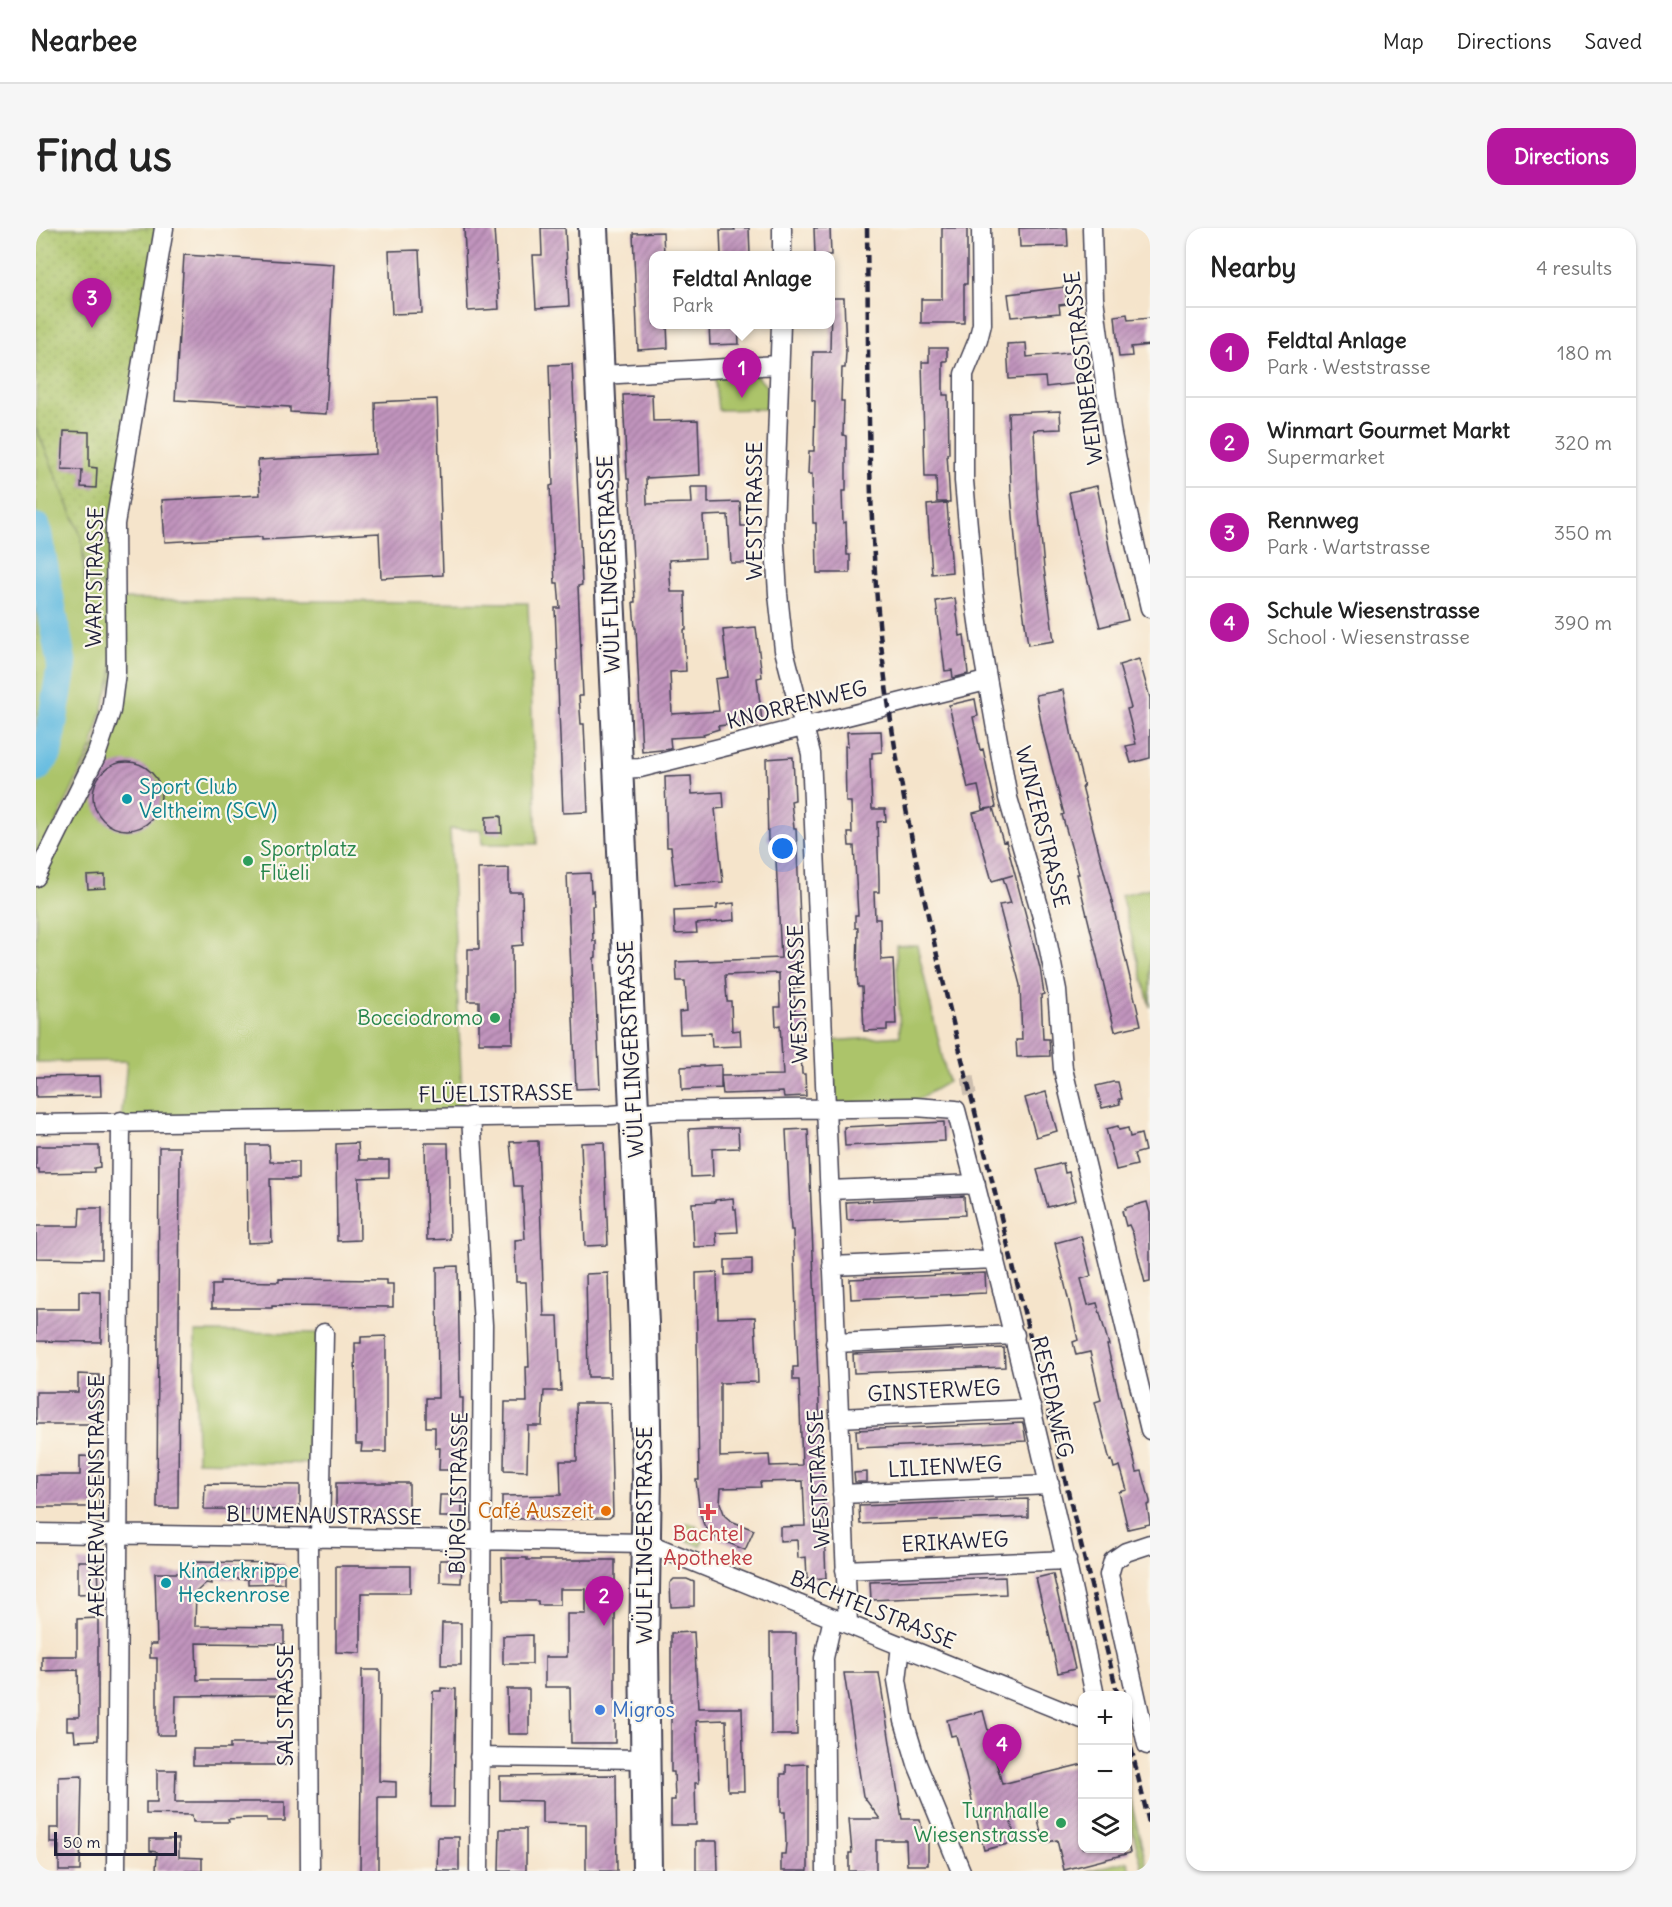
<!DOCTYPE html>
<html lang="en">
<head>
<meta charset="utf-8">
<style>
	body { margin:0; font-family:Delius,sans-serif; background:#f6f6f6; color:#222 }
	.controls { position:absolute; right:18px; bottom:18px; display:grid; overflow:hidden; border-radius:12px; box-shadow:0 2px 4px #0004 }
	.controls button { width:54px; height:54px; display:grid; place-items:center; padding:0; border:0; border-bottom:2px solid #e0e0e0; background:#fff; color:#222; font:30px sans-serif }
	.scale { position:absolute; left:18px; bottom:15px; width:123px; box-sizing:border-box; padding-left:6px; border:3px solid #22223b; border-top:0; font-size:16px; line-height:21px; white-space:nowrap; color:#22223b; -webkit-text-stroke:4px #fbf7ec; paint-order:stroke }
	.you { position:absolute; left:747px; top:621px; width:21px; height:21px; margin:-15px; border:4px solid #fff; border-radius:50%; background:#1a73e8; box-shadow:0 0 0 9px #1a73e833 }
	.badge { display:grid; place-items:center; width:39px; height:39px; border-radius:50%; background:#b5179e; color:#fff; font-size:20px; font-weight:700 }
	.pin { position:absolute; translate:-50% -50px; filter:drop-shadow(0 2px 3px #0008) }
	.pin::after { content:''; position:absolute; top:32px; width:21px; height:18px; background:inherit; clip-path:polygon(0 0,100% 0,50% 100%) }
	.popup { position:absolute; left:613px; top:23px; width:186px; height:78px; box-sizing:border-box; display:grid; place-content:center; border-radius:12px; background:#fff; filter:drop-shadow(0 2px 4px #0005); font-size:20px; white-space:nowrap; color:#767676 }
	.popup b { font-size:22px; color:#222 }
	.popup::after { content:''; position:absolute; left:50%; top:100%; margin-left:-12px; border:12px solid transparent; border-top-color:#fff }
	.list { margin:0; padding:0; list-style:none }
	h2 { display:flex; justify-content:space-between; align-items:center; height:78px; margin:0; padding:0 24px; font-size:26px }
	h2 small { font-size:20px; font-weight:400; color:#767676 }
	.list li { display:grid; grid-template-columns:39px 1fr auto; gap:18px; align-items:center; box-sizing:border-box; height:90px; padding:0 24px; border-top:2px solid #e0e0e0 }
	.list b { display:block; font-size:22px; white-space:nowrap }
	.list p { margin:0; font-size:20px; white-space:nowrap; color:#767676 }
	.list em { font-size:20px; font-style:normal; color:#767676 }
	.icon { flex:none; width:33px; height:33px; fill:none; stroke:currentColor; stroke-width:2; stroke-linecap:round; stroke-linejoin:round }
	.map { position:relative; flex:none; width:1114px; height:1643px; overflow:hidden; border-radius:18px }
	header { display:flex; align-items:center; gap:36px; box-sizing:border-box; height:84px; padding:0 30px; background:#fff; border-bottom:2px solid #e0e0e0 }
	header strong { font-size:28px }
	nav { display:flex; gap:33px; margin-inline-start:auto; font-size:21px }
	.intro { display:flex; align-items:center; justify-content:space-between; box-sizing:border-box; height:144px; padding:0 36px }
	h1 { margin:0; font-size:42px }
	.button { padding:15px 27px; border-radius:18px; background:#b5179e; color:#fff; font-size:21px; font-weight:700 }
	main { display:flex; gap:36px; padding:0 36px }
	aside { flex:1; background:#fff; border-radius:18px; box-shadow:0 2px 4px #0004 }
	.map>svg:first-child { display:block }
	.green { fill:#acc46a; stroke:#677352; stroke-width:1.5 }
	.garden { fill:url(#garden-dots); stroke:#677352; stroke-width:1.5 }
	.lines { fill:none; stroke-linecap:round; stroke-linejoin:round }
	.river { stroke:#63bbe0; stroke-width:30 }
	.building { fill:url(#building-hatch) }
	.minor-tunnel { stroke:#cbbdae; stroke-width:18; stroke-dasharray:18 9; stroke-linecap:butt }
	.minor-casing { stroke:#423f51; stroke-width:21 }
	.primary-casing { stroke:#423f51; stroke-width:32 }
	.minor { stroke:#fff; stroke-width:18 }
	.primary { stroke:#fff; stroke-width:28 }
	.rail { stroke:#22223b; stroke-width:4.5; stroke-dasharray:9 4.5; stroke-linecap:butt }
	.culture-dot { fill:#0f9aa8; stroke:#fbf7ec; stroke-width:2 }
	.leisure-dot { fill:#2e9e5b; stroke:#fbf7ec; stroke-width:2 }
	.food-dot { fill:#e8710a; stroke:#fbf7ec; stroke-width:2 }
	.health-dot { fill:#e0444e; stroke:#fbf7ec; stroke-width:2 }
	.shop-dot { fill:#3f7fe0; stroke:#fbf7ec; stroke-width:2 }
	.labels { text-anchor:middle; stroke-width:4.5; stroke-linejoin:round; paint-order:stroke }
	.street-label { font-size:21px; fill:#22223b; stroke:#fbf7ec }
	.culture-label { font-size:21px; fill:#0d838f; stroke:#fbf7ec; text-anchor:start }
	.leisure-label { font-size:21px; fill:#27864d; stroke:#fbf7ec; text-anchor:end }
	.food-label { font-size:21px; fill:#c56008; stroke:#fbf7ec; text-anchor:end }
	.health-label { font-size:21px; fill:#be3a42; stroke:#fbf7ec }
	.shop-label { font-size:21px; fill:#366cbe; stroke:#fbf7ec; text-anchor:start }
</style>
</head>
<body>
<header>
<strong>Nearbee</strong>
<nav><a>Map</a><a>Directions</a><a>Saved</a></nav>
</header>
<div class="intro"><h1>Find us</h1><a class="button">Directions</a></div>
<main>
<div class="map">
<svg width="1114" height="1643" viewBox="0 0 1114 1643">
	<defs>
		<pattern id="garden-dots" width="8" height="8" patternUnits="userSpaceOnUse" patternTransform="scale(1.5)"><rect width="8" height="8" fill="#acc46a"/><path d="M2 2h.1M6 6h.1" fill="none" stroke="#94a85d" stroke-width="1.8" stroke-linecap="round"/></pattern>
		<pattern id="building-hatch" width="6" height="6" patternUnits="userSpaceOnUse" patternTransform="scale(1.5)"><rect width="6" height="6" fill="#c194bd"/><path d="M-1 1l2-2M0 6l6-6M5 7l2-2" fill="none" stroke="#9c789b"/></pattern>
	</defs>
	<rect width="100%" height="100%" fill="#fbf7ec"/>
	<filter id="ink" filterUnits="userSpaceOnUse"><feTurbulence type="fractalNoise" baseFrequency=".0167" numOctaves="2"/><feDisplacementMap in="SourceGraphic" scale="12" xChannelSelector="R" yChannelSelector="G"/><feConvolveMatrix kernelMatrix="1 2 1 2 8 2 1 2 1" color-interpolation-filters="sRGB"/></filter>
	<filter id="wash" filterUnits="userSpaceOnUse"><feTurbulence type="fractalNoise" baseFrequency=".008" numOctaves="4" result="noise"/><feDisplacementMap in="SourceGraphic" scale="24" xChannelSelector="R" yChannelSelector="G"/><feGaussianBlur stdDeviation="1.35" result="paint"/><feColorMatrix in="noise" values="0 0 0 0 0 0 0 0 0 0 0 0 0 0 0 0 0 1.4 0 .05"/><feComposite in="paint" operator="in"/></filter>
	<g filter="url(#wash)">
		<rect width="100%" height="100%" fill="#f5e4cb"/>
		<path class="green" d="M678 147 721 148 731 159V181L682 182Z
			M0 199 46 310 49 357 76 354 77 444 56 519 0 638Z
			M78 371 492 375 501 616H446L445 602 414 601 427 888 85 893 91 833 0 834V649L75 483Z
			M1114 660V779L1085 667Z
			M860 717H881L912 854 876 875 803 877 797 870 795 813 864 808Z
			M159 1104 288 1105 284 1236 161 1233Z
			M652 1295C662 1297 665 1303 667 1312L664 1318 642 1309 641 1305 644 1299Z
			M1092 1562 1112 1643H1107L1092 1584Z
			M1092 1633 1095 1643H1051Z"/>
		<path class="garden" d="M0 0H128L77 354 50 357 46 310 0 199Z"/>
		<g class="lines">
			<path class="river" d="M0 300 26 437 11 526 0 540"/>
		</g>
		<g id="blocks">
			<path class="building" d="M428 0H458L463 81 432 83Z
				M505 0H529L533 78 500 80 497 27H506Z
				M698 0H713L714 27H685L684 2H699Z
				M778 0H794L795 27H779Z
				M906 0H931V56H928V95H885V71H906Z
				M983 0H1031L1032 18 984 19Z
				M627 4 628 27H618V96H631L632 120 602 122 597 5Z
				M383 22 386 85 356 86 353 23Z
				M148 27 298 36 290 186 254 184V179L139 172Z
				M1029 59 1031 76 1023 77 1024 85 975 89 972 66Z
				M795 70H808L810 124 809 140H806L805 173H808L807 207 810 208V263H806L807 295 810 294 811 327H814V345H781L780 295H777L776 246H772L773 223H778L779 173 776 172 777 124H794Z
				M1091 86 1092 92 1114 90V117L1095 119 1096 128 1083 129 1079 88Z
				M673 96H702L703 116 674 117Z
				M990 115 991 129 1041 124 1044 155 1010 159 1009 149 973 151 971 116Z
				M893 120H911V133H907V167H912L913 226H911L914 274H901L900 249H889L886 134H893Z
				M536 136 546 357 542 358 547 468H543L545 496H548L552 584 527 585 519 380H524L522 355H519L514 258 517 257 513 137Z
				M616 166 617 193 662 192 664 247 610 250 611 276 656 275 655 259H672V275L704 274 705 298H711L713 335H695L692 287 667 288 669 330 633 332 635 364H649L650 402H648L650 443 634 444 636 486 683 483 679 451 692 449 687 402 720 399 726 449 721 450 726 493 682 498 683 501 667 506 668 508 634 510 635 521 606 524 600 400H599L597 374H599L593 251H591L587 167Z
				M401 171 407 347 345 350 343 305 226 312V309L129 314 126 272 224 267 222 232 340 226 339 174Z
				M1024 183 1025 201 998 202 1001 265 1008 340 1018 413 992 417 982 345 975 264 972 185Z
				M28 203 53 204V239L61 240 60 260 45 259 46 242 26 241Z
				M1061 258 1074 324 1092 392 1064 399 1046 330 1033 264Z
				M911 275 916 344 896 346 891 277Z
				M919 370 924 408 928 407 932 446 917 450 916 442 909 443 900 373Z
				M1103 431 1114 470V530L1095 535 1090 518 1100 516 1091 481 1095 480 1083 437Z
				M1027 462 1038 520 1048 558H1046L1077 678 1105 797 1079 803 1041 646H1043L1026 587 1028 586 1007 505 1000 467Z
				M939 471 942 488 937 489 944 522 947 521 952 544 960 579 957 580 967 614 970 613 1004 740 1008 766 1005 767 1007 811H1013L1014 828 981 829 980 812H986L984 757 963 677 975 675 967 650 977 647 956 653 937 585 956 580 947 581 942 558 932 560 913 477Z
				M845 503 846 524 836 525V530H834L836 581H849L850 593 841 594 843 651V664H838L839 691H844L845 732 857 731 860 796H851V802L828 803 826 759H822L821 744 822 700H819V687H822L818 618H813L812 605H816L815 574H810L809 518H812L811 504Z
				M757 529 759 572 755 573 758 600H760L765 713H763L765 759H758L759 786H768L769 806H764L766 846H769L770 868 748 869 747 864 687 866 685 848 747 847 744 797 740 798 739 779H744L743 745 689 747 691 773H695L696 803 704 802 705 818 676 819 675 805 644 806 643 784 651 783 649 753H641L640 734 745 730 739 612 732 613 730 531Z
				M57 568a34 34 0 1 1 68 0a34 34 0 1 1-68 0Z
				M655 548 656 566 687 564 688 580 679 581 687 654 639 656 635 619H631L629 549Z
				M465 588 466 605H450V589Z
				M473 640V664H486L487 717 476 718 477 815H443V773H432V721H443L442 641Z
				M554 645 555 664 557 663 558 678H556L557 713H560V729L558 730 564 860 540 861 531 646Z
				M69 647V660L52 661 51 648Z
				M698 675 699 692 660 696 661 705 639 706 638 683 681 681V677Z
				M685 837V860L646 862 645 839Z
				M64 848 65 868 0 869V849Z
				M1077 854H1082L1086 871H1083L1084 876 1066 880 1060 858Z
				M1010 864 1021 903 1000 909 989 870Z
				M908 894 909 913 809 918 808 899Z
				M1082 898 1083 902 1092 900 1094 909 1105 906 1109 923 1098 926 1101 937 1080 942 1070 901Z
				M675 900H702L703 920 676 921 677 948 655 949 653 901Z
				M772 901 790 1350 771 1351 770 1329 762 1330 761 1312 744 1313V1299L769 1298 767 1253 724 1254 725 1259 685 1260 684 1275 689 1288 695 1293 718 1302 709 1322 681 1310 674 1305 668 1297 664 1285 660 1252H663L660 1045 681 1044 682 1090 719 1089 722 1154 684 1155V1229L733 1227 734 1238 766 1237 763 1152H757V1139H762L757 1002H755L750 902Z
				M502 913 508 1088H522L525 1163H508L506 1198H492L491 1243 468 1242 469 1174H491L490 1139H493L490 1054H480L479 1012 489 1011 486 958H478L474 914Z
				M568 914 572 1017 549 1018 545 915Z
				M322 915 323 932H353V949L323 950 324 1012 301 1013 300 916Z
				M389 915H412L414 1011 391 1012Z
				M211 917H233L234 934H262V951H234L236 1014 212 1015Z
				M0 918H63L64 939 58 940V944L3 945V941H0Z
				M123 919H144L142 1280H121Z
				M1027 935 1029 945 1033 944 1040 972 1012 979 1001 942Z
				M928 968 929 987 811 992 810 974Z
				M697 970 698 981H700L702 1004 680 1005 681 1018 658 1019 656 975 679 974V972Z
				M1111 974 1114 985V1054L1109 1055 1097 1006 1093 997 1090 998 1086 983 1089 982V980Z
				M44 980H66V1031L0 1030V998H43Z
				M1045 1008 1055 1048 1045 1051 1052 1077 1061 1075 1073 1117H1071L1101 1244 1106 1243 1114 1273V1276L1111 1277 1114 1296 1092 1301 1083 1264 1091 1262 1084 1238 1078 1240 1076 1232 1074 1233 1059 1174 1065 1172 1054 1124 1040 1127 1037 1114 1042 1112 1019 1015Z
				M716 1031V1046L689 1047V1032Z
				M422 1038 424 1170H427L426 1242H403L404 1220H399V1199H390V1170H402L401 1039Z
				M572 1045 575 1149H552L550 1046Z
				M949 1045 950 1065 815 1071 814 1051Z
				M243 1051 350 1052V1056H357V1079L236 1078V1080H176V1057H184V1053L243 1054Z
				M43 1063 65 1064V1114L0 1113V1081H43Z
				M350 1108V1224H325L326 1216H320L319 1115H325V1109Z
				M968 1120 969 1139 818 1145 817 1126Z
				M42 1146 63 1147V1196H0V1164H42Z
				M540 1175H574L577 1287 573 1290 466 1291V1268L525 1267 524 1233H541Z
				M987 1195 990 1213 821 1220 820 1202Z
				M44 1228 63 1229V1279H0V1247H44Z
				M831 1244V1254H819L818 1245Z
				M300 1255H373V1282L300 1281Z
				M169 1256 264 1257V1282L168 1281Z
				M404 1267H426V1289H403Z
				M992 1271V1289L824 1296 823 1278Z
				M466 1330H491V1332H579V1515H535L534 1459H509V1429H531V1386H550V1361H524V1377H502V1373H467Z
				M404 1332H426L425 1355 404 1354Z
				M42 1333H62L63 1365 42 1366Z
				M159 1334 248 1335V1355L212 1356V1351H176V1356L170 1355 160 1364 159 1398 248 1399V1416L160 1415 161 1452H247L248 1467 140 1468 139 1507H121V1430H114V1416H121L119 1345H159Z
				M300 1338H374V1365H325V1425L300 1424Z
				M1017 1346 1039 1441 1022 1445 1000 1350Z
				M969 1349 970 1366 835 1372 834 1354Z
				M638 1351H651L658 1354V1378L635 1379 634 1355Z
				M62 1390V1512L39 1513 38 1502H31V1489H43L42 1442 6 1443V1428H41V1391Z
				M406 1395H425V1437H405Z
				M658 1404 662 1480H706L708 1563H692L690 1492 660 1493 663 1555H659L660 1597H635V1572H639L638 1544H635V1405Z
				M734 1405H760L761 1507H735Z
				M496 1407V1436H467V1408Z
				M326 1442H344L343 1553 360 1554V1569H342V1643H324Z
				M808 1445H843L866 1591H884L888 1612H892V1637H871L870 1612H840V1643H813V1625H816L813 1591H844L827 1568Z
				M405 1460 420 1461 418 1579H395L397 1463H405Z
				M471 1461H493V1506H472Z
				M947 1483 966 1556 1047 1536V1620H1093L1094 1625 1028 1642 1021 1612 1008 1615 1000 1585 974 1591 980 1614 948 1622 920 1507 915 1508 911 1492Z
				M231 1514H249V1537H157V1521H194V1516H231Z
				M772 1536V1643H745V1626H749L750 1615 749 1584H745V1546H750V1537Z
				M121 1542H140L139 1574H249V1593H231V1590H212L192 1591 193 1594H157L156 1587 110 1586V1574H121Z
				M580 1547 581 1643H550V1596L506 1595V1573L464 1572V1548Z
				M46 1548 44 1643H23V1615H14V1600H23V1549Z
				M464 1601H490V1643H463Z
				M402 1609H423V1643H401Z
				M114 1611H143V1629L166 1630V1643H120L121 1624 114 1623Z
				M660 1613H681L682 1643H660Z"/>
		</g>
	</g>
	<g filter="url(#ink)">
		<use href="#blocks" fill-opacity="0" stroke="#423f51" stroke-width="1.5"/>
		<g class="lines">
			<path class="minor-tunnel" d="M927 859 939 857"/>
			<defs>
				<path id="minor" d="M746 0V27
					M945 0 946 96 942 112 928 146V253L938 366 945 415 972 570 1008 696 1021 762 1027 841 1114 1202
					M1056 0 1058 70 1075 201 1089 273 1114 380
					M745 96 738 301 742 366 748 422 775 526 812 1396
					M565 147 743 137
					M582 541 604 540 950 453
					M0 649 60 528 75 483 80 444 79 296 128 0
					M435 888 447 1097 443 1643
					M0 896 575 887 622 883 879 879 920 882C971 1076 1019 1271 1059 1468
					M793 962 940 956
					M796 1038 959 1031
					M799 1115 979 1107
					M803 1190 996 1181
					M806 1266 1014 1257
					M0 1305 611 1315 1046 1491
					M272 1310 274 1643
					M284 1310 288 1105
					M809 1342 1031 1332
					M865 1417 861 1452 868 1493 881 1536 925 1643
					M1111 1517 1073 1347 1077 1333 1090 1324 1114 1316
					M443 1529 610 1531
					M80 1643 85 893
					M790 1643 788 1430 797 1390"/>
				<path id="primary" d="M557 0 608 1096 611 1248 608 1420 611 1643"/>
			</defs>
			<use href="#minor" class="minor-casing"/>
			<use href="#primary" class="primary-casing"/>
			<use href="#minor" class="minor"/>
			<use href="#primary" class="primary"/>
			<path class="rail" d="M831 0C833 160 830 321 853 480 875 631 913 779 950 928 994 1108 1038 1288 1082 1468
				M1092 1507 1114 1599"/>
		</g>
	</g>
	<g class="culture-dot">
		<circle cx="91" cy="571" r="6"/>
		<circle cx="130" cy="1355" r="6"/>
	</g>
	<g class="leisure-dot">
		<circle cx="212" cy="633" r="6"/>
		<circle cx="459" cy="790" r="6"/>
		<circle cx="1025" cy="1595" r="6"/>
	</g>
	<circle class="food-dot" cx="570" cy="1283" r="6"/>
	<path class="health-dot" d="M669 1275h6v6h6v6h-6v6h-6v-6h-6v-6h6z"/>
	<circle class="shop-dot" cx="564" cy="1482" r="6"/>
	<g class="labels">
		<g class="street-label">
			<text transform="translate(1048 140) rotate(-97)" y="7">WEINBERGSTRASSE</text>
			<text transform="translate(719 283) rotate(-90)" y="7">WESTSTRASSE</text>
			<text transform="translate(573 336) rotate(-92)" y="7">WÜLFLINGERSTRASSE</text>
			<text transform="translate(59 349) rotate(-89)" y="7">WARTSTRASSE</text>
			<text transform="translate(761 477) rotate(-14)" y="7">KNORRENWEG</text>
			<text transform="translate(1006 599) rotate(76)" y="7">WINZERSTRASSE</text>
			<text transform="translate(762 766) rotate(-92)" y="7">WESTSTRASSE</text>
			<text transform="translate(595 821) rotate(-93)" y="7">WÜLFLINGERSTRASSE</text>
			<text transform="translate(460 866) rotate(-1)" y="7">FLÜELISTRASSE</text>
			<text transform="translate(898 1163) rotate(-3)" y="7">GINSTERWEG</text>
			<text transform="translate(1016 1169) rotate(77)" y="7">RESEDAWEG</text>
			<text transform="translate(909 1239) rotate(-3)" y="7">LILIENWEG</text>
			<text transform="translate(783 1251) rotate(-93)" y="7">WESTSTRASSE</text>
			<text transform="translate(423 1265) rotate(-89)" y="7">BÜRGLISTRASSE</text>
			<text transform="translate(61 1268) rotate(-90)" y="7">AECKERWIESENSTRASSE</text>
			<text transform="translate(288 1288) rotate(1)" y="7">BLUMENAUSTRASSE</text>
			<text transform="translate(609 1307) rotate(-90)" y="7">WÜLFLINGERSTRASSE</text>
			<text transform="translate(919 1314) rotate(-3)" y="7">ERIKAWEG</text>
			<text transform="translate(837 1382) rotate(22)" y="7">BACHTELSTRASSE</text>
			<text transform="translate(250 1477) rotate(-90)" y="7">SALSTRASSE</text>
		</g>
		<g class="culture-label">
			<text x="103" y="566">Sport Club<tspan x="103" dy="24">Veltheim (SCV)</tspan></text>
			<text x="142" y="1350">Kinderkrippe<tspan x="142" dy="24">Heckenrose</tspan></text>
		</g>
		<g class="leisure-label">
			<text x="224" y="628" text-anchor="start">Sportplatz<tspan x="224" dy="24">Flüeli</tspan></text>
			<text x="447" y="797">Bocciodromo</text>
			<text x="1013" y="1590">Turnhalle<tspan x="1013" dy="24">Wiesenstrasse</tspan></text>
		</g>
		<g class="food-label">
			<text x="558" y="1290">Café Auszeit</text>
		</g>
		<g class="health-label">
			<text x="672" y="1313">Bachtel<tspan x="672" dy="24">Apotheke</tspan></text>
		</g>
		<g class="shop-label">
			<text x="576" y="1489">Migros</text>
		</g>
	</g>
</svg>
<div class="controls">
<button>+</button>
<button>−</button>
<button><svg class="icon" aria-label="layers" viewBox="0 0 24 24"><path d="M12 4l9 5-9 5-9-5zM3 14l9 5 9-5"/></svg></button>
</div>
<div class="scale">50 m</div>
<div class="you"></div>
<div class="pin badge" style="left:706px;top:170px">1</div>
<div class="popup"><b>Feldtal Anlage</b>Park</div>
<div class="pin badge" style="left:568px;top:1398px">2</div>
<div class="pin badge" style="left:56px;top:100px">3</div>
<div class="pin badge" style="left:966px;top:1546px">4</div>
</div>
<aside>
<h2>Nearby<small>4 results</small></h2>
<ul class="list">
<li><span class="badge">1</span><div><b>Feldtal Anlage</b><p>Park · Weststrasse</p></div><em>180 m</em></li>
<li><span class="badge">2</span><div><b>Winmart Gourmet Markt</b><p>Supermarket</p></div><em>320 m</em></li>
<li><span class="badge">3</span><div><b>Rennweg</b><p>Park · Wartstrasse</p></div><em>350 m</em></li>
<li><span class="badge">4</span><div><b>Schule Wiesenstrasse</b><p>School · Wiesenstrasse</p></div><em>390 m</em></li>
</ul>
</aside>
</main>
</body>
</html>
